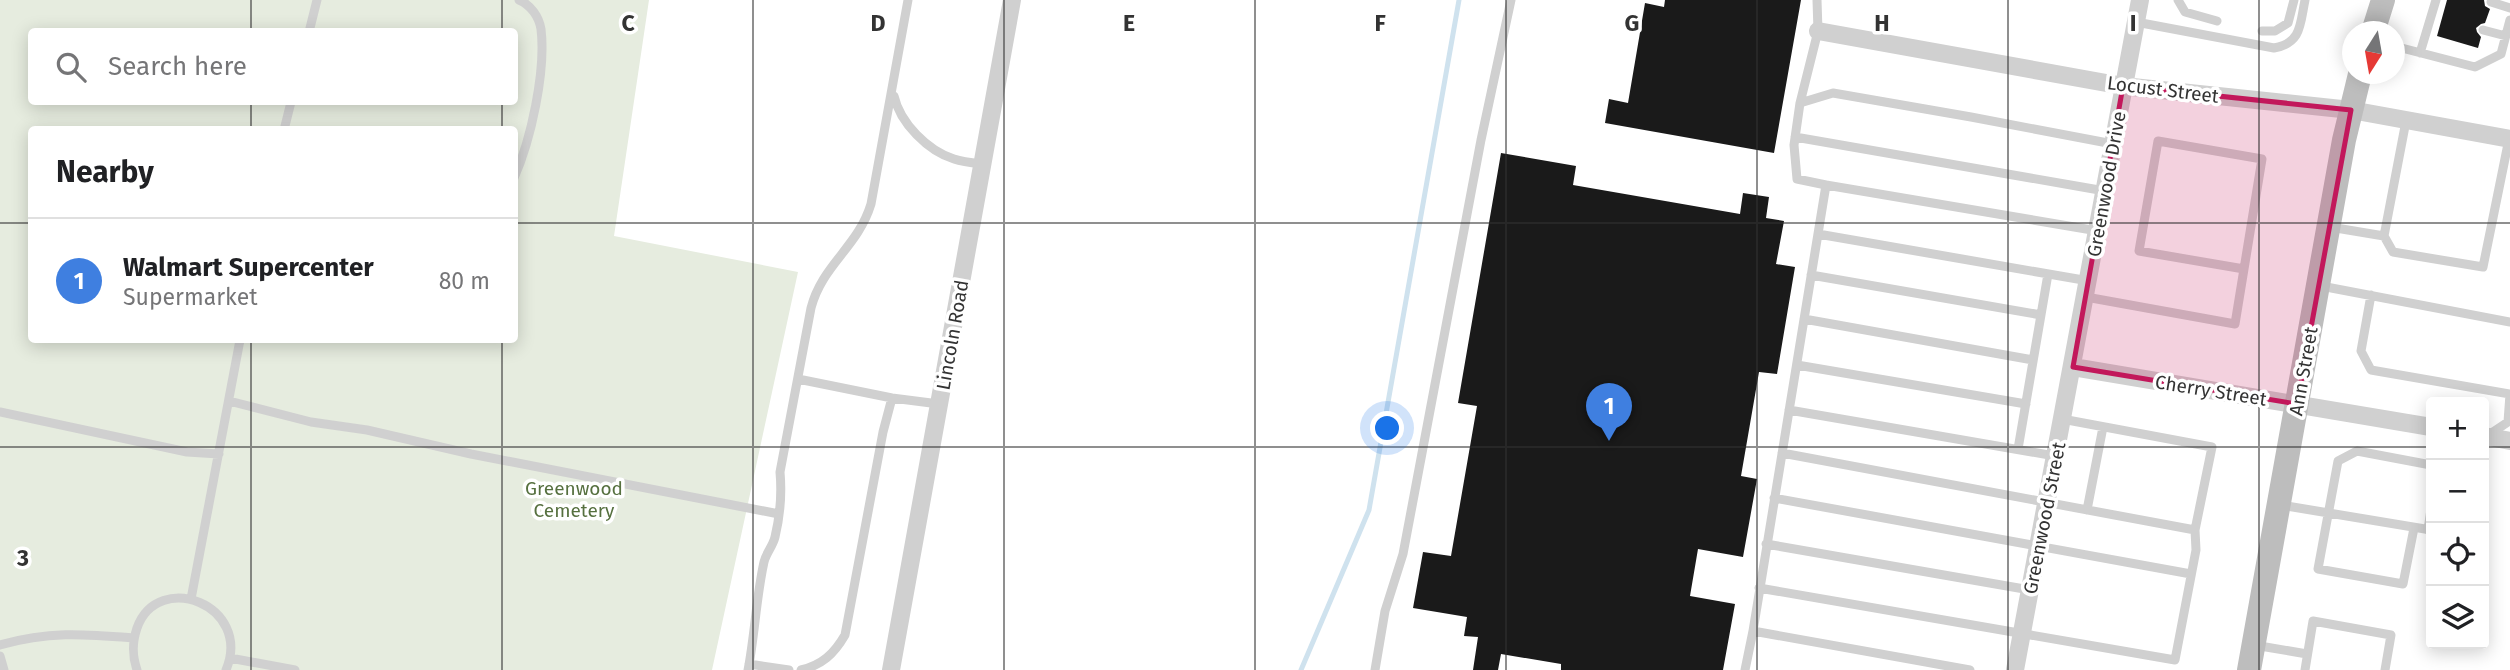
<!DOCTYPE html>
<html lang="en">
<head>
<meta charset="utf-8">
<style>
	body { margin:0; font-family:"Fira Sans",sans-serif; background:#f2f2f2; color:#202124 }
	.controls { position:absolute; right:21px; bottom:21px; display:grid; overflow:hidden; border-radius:7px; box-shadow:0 4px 18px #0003 }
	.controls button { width:63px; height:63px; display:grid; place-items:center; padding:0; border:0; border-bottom:2px solid #e0e0e0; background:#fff; color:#202124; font:35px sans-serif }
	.compass { position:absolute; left:2342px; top:21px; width:63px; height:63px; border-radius:50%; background:#fff; box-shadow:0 4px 18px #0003; rotate:191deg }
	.you { position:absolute; left:1388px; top:429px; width:24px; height:24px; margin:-18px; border:5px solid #fff; border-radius:50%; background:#1a73e8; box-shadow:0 0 0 10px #1a73e833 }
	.badge { display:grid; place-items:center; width:46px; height:46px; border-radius:50%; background:#e63946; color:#fff; font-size:23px; font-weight:700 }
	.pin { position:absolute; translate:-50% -58px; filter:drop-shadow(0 2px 4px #0008) }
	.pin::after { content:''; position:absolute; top:37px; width:24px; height:21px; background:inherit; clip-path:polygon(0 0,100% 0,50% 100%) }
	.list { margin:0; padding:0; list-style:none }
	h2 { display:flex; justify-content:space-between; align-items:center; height:91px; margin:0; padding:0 28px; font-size:30px }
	h2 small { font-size:23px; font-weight:400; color:#757577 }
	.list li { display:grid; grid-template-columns:46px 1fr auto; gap:21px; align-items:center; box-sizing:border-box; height:126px; padding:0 28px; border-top:2px solid #e0e0e0 }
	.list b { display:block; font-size:26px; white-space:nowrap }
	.list p { margin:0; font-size:23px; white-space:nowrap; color:#757577 }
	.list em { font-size:23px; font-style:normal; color:#757577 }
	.icon { flex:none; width:38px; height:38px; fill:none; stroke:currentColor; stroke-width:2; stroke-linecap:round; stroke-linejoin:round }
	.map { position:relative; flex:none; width:2510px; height:670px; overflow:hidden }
	.search { position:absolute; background:#fff; box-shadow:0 4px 18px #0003; left:28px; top:28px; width:490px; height:77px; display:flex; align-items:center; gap:18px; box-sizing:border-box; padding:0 24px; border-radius:7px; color:#757577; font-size:26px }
	.panel { position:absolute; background:#fff; box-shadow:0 4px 18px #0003; left:28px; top:126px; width:490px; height:217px; border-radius:7px }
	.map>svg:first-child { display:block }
	.green { fill:#e6ecdf; fill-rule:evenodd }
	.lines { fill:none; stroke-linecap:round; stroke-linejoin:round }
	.stream { stroke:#cfe2ee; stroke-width:5 }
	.building { fill:#1a1a1a }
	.lane { stroke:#d0d0d0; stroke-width:9 }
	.street { stroke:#d0d0d0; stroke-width:18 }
	.secondary { stroke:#bdbdbd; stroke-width:24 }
	.marked { fill:#c2185b; fill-opacity:0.2; stroke:#c2185b; stroke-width:5; stroke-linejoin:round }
	.grid { fill:none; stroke:#333; stroke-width:2; stroke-opacity:0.55 }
	.labels { text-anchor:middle; stroke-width:7; stroke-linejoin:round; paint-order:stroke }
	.street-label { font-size:19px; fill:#333; stroke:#fff }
	.park-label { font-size:19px; fill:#56703f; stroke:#fff }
	.grid-label { font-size:23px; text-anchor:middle; font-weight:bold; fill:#333; stroke:#fff; stroke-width:7; stroke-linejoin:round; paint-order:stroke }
</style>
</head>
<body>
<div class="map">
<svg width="2510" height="670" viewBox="0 0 2510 670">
	<rect width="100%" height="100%" fill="#fff"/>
	<path class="green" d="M0 0H649L614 236 798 272 712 670H0ZM32 32H514V102H32ZM32 130H514V340H32Z"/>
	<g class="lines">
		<path class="stream" d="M1301 670 1369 510 1459 0"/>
	</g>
	<path class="building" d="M1665 0H1801L1774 153 1605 123 1609 99 1628 103 1645 3 1664 7Z
		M2447 0H2484L2485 6 2490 9 2485 23 2481 24 2476 28 2477 32 2481 37 2478 48 2437 36Z
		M1501 153 1576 166 1573 185 1740 214 1743 193 1769 197 1766 218 1784 221 1776 264 1795 267 1777 374 1759 372 1741 476 1757 479 1743 557 1698 549 1690 596 1735 604 1723 670H1561V664L1501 654 1498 670H1473L1478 637 1464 636 1467 617 1413 608 1423 552 1451 556 1477 406 1458 403Z"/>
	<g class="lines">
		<path class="lane" d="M2178 0 2185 12 2217 21
			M2491 2 2510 8
			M2136 22 2274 48C2302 43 2300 24 2305 0
			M2483 30 2506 36
			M2262 31H2275L2288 23 2294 0
			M309 32 317 0
			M2394 46 2475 67 2501 54 2510 20
			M2420 53 2436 0
			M894 96C900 123 928 151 954 159 963 162 973 163 982 164
			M1800 103 1818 31 1817 0
			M2406 121 2384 236 2393 252 2483 267 2509 139
			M284 130 291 102
			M1795 137 2105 191
			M514 178C531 140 546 71 541 29 539 17 531 5 519 0
			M1826 185 2098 231
			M2330 227 2384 236
			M1818 234 2089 281
			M1811 275 2041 315
			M2321 286 2510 322
			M2371 295 2361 351 2371 370 2510 394
			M2086 297 2235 324 2262 159 2158 141 2139 251 2244 269
			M1804 319 2033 360
			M1797 365 2026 404
			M798 379 892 398 939 404
			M229 401 311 422 367 430 471 454 779 514
			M1789 410 2055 456
			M0 412 187 452 219 454
			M2487 436 2508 422 2510 394
			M2018 449 2048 274
			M1782 453 2195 530 2212 447 2062 419
			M1774 498 2191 574
			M2281 505 2431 530
			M2087 510 2103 427
			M2414 528 2403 584 2318 569 2338 461 2357 451 2431 465
			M2428 530 2431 509
			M1766 544 2030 590
			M1759 588 2175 660 2196 550 2195 530
			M191 599 240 340
			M0 645C49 631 83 634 134 638
			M2254 645 2307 654
			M0 656 4 670
			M230 658 295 670
			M749 664 789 670
			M137 670C132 655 132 643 137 628 158 569 253 605 226 670
			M748 670C755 634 756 598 764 562 766 553 773 546 775 537 780 516 782 494 780 472L811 308C822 265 858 247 871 204L908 0
			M801 670C822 665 834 654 845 635L883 432 892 398
			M1375 670 1385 611 1403 554 1481 140 1511 0
			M1745 670 1753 631
			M1970 670 1753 631 1826 185 1797 179 1794 145 1800 103 1833 93 1971 117 2113 144
			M2305 670 2313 621 2391 635 2385 670"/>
		<path class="street" d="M1818 31 2123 86 2351 110 2510 139
			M2073 367 2431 427
			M2484 436 2510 441
			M891 670 1012 0
			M2015 670 2140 0"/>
		<path class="secondary" d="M2373 32 2383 0
			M2249 670 2344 140 2360 74"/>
	</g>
	<path class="marked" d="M2123 86 2351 110 2297 404 2073 367Z"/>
	<path class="grid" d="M251 0V32M502 0V32M753 0V670M1004 0V670M1255 0V670M1506 0V670M1757 0V670M2008 0V670M2259 0V670M251 102V130M502 102V130M0 223H32M514 223H2510M251 340V670M502 340V670M0 447H2431M2484 447H2510"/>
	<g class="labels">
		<g class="street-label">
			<text transform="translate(2163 89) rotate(7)" y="7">Locust Street</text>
			<text transform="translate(2106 184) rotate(-80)" y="7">Greenwood Drive</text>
			<text transform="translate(952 335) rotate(-80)" y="7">Lincoln Road</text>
			<text transform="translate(2303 371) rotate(-80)" y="7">Ann Street</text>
			<text transform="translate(2211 390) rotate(9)" y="7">Cherry Street</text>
			<text transform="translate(2044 518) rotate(-79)" y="7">Greenwood Street</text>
		</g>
		<g class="park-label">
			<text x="574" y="495">Greenwood<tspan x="574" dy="22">Cemetery</tspan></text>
		</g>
	</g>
	<g class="grid-label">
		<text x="628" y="31">C</text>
		<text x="878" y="31">D</text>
		<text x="1129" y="31">E</text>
		<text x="1380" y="31">F</text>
		<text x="1632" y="31">G</text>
		<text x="1882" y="31">H</text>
		<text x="2133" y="31">I</text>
		<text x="23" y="566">3</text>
	</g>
</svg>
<div class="controls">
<button>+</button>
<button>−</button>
<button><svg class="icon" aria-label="locate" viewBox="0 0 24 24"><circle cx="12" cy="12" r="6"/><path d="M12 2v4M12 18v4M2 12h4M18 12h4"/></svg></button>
<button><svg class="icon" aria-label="layers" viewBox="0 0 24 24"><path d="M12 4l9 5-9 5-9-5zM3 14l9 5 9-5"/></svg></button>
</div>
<svg class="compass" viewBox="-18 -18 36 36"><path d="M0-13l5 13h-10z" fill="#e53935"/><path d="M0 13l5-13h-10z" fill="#757577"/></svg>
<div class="you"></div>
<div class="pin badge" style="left:1609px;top:441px;background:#3f7fe0">1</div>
<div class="search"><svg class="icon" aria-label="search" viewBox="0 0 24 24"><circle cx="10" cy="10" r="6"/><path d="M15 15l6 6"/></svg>Search here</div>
<section class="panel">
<h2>Nearby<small></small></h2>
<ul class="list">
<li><span class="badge" style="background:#3f7fe0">1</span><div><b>Walmart Supercenter</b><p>Supermarket</p></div><em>80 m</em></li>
</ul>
</section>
</div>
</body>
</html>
